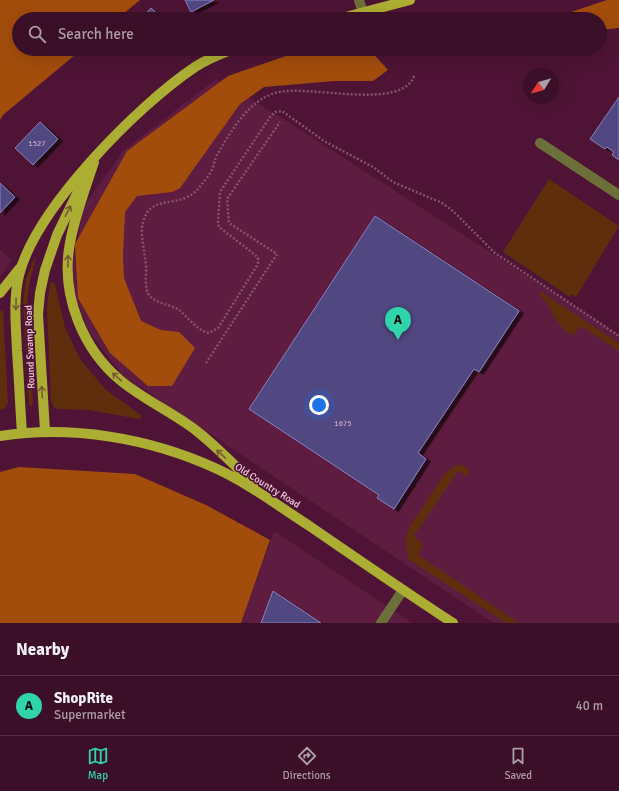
<!DOCTYPE html>
<html lang="en">
<head>
<meta charset="utf-8">
<style>
	body { margin:0; font-family:Signika,sans-serif; background:#421830; color:#f1f3f6 }
	.compass { position:absolute; left:523px; top:68px; width:36px; height:36px; border-radius:50%; background:#3b0f28; box-shadow:0 4px 16px #0002; rotate:233deg }
	.you { position:absolute; left:319px; top:405px; width:14px; height:14px; margin:-10px; border:3px solid #fff; border-radius:50%; background:#1a73e8; box-shadow:0 0 0 6px #1a73e833 }
	.badge { display:grid; place-items:center; width:26px; height:26px; border-radius:50%; background:#2fd4aa; color:#111; font-size:13px; font-weight:700 }
	.pin { position:absolute; translate:-50% -33px; filter:drop-shadow(0 1px 2px #0008) }
	.pin::after { content:''; position:absolute; top:21px; width:14px; height:12px; background:inherit; clip-path:polygon(0 0,100% 0,50% 100%) }
	.list { margin:0; padding:0; list-style:none }
	h2 { display:flex; justify-content:space-between; align-items:center; height:52px; margin:0; padding:0 16px; font-size:17px }
	h2 small { font-size:13px; font-weight:400; color:#ac9ca8 }
	.list li { display:grid; grid-template-columns:26px 1fr auto; gap:12px; align-items:center; box-sizing:border-box; height:60px; padding:0 16px; border-top:1px solid #542f45 }
	.list b { display:block; font-size:15px; white-space:nowrap }
	.list p { margin:0; font-size:13px; white-space:nowrap; color:#ac9ca8 }
	.list em { font-size:13px; font-style:normal; color:#ac9ca8 }
	.icon { flex:none; width:22px; height:22px; fill:none; stroke:currentColor; stroke-width:2; stroke-linecap:round; stroke-linejoin:round }
	.map { position:relative; flex:none; width:619px; height:623px; overflow:hidden }
	.search { position:absolute; background:#3b0f28; box-shadow:0 4px 16px #0002; left:12px; right:12px; top:12px; height:44px; display:flex; align-items:center; gap:10px; box-sizing:border-box; padding:0 14px; border-radius:22px; color:#ac9ca8; font-size:15px }
	.sheet { height:112px; background:#3b0f28 }
	nav { display:flex; justify-content:space-around; align-items:center; box-sizing:border-box; height:56px; border-top:1px solid #542f45; background:#3b0f28; font-size:11px; color:#ac9ca8 }
	nav a { display:grid; justify-items:center; gap:2px }
	nav .on { color:#2fd4aa }
	.map>svg:first-child { display:block }
	.built { fill:#5e1d40 }
	.green { fill:#5f2e0d }
	.forest { fill:#a34d0c }
	.building { fill:#514681; stroke:#8a80c0; filter:url(#shadow) }
	.lines { fill:none; stroke-linecap:round; stroke-linejoin:round }
	.path { stroke:#86526d; stroke-width:2.5; stroke-dasharray:2 2; stroke-linecap:butt }
	.minor { stroke:#6d6f3a; stroke-width:10 }
	.major { stroke:#acae34; stroke-width:10 }
	.oneway { stroke:#795935 }
	.labels { text-anchor:middle; stroke-width:3.5; stroke-linejoin:round; paint-order:stroke }
	.number-label { font-size:8px; fill:#caaac5 }
	.street-label { font-size:10px; fill:#f2ccdc; stroke:#4f1435 }
</style>
</head>
<body>
<div class="map">
<svg width="619" height="623" viewBox="0 0 619 623">
	<defs>
		<filter id="shadow"><feDropShadow dx="4.5" dy="2.5" stdDeviation="0" flood-color="#0009"/></filter>
	</defs>
	<rect width="100%" height="100%" fill="#4f1435"/>
	<path class="built" d="M216 79 277 115 619 335V623H494L122 375 90 334 69 282 84 206 123 151Z
		M0 250 12 260 0 277Z
		M274 531 412 623H241Z"/>
	<path class="green" d="M549 179 619 226 576 297 572 294 570 297 503 252Z
		M36 258 29 284 27 303 33 404 31 407 29 404 23 303 26 279 34 259Z
		M52 282 55 284 65 328 80 359 105 389 142 416 139 419 89 410 58 409 54 407 51 401 47 307 50 284Z
		M541 292 619 343V351L581 326 572 335C555 326 552 307 539 294Z
		M3 310 8 403 3 410 0 409V312Z
		M460 465 465 466 469 472 467 476 458 471 414 536 423 544 418 555 519 623H506L408 559 405 539 410 526 443 476 454 466Z"/>
	<path class="forest" d="M0 0H140L117 19H19V49H82L3 115 0 120Z
		M607 0H619V28L600 30V19H545L556 17Z
		M306 49H369L388 70 373 81H334L264 87 240 104 180 188 172 192 137 196 125 212 123 256 124 278 141 321 161 330 179 332 195 348 172 386H148L110 353 78 298 75 244 127 151 228 76Z
		M19 467 135 474 206 505 270 540 241 623H0V472Z"/>
	<path class="building" d="M185 0H214L191 12Z
		M151 8 163 19H141Z
		M619 97V160L612 155 614 152 607 147 605 149 590 139Z
		M40 122 58 139 33 165 15 148Z
		M0 183 15 197 0 213Z
		M375 216 519 311 479 372 474 369 418 453 426 459 394 509 377 498 379 495 249 409Z
		M273 591 321 623H261Z"/>
	<g class="lines">
		<path class="path" d="M414 76C401 112 305 83 275 93 248 101 231 131 217 155 215 159 214 163 213 167 211 173 206 179 202 184 184 209 163 196 149 210 145 215 143 221 142 227 141 240 145 252 146 266 147 272 145 278 146 284 146 288 147 292 149 295 156 304 170 304 179 310 189 318 196 330 209 333L218 328 258 264V258L254 254 219 227 218 222 220 192 270 117 275 112 282 111 324 141 373 167 393 182 442 203 453 211 495 253 619 336
			M206 363 277 254 229 223 227 199 280 122"/>
		<path class="minor" d="M359 0 363 13
			M540 143 619 195
			M381 623 403 590"/>
		<path class="major" d="M338 19 410 0
			M94 162C85 190 73 220 69 249 62 297 83 349 120 380 144 400 174 413 198 432 218 448 236 467 254 484
			M0 293 19 269
			M45 431 38 314 40 293 45 270 57 235 83 181
			M22 433C20 405 19 378 17 351 16 326 13 300 19 275 36 208 138 105 195 67 207 59 220 54 233 49
			M0 436C72 425 149 438 215 468 248 483 277 505 308 525 356 558 404 591 453 623"/>
	</g>
	<defs><path id="oneway-shaft" d="M-6 0H5M1.5-3L5.5 0L1.5 3" fill="none" stroke-width="1.6" stroke-linecap="round" stroke-linejoin="round"/></defs>
	<g class="oneway">
		<use href="#oneway-shaft" transform="translate(68 211) rotate(-63)"/>
		<use href="#oneway-shaft" transform="translate(68 261) rotate(-88)"/>
		<use href="#oneway-shaft" transform="translate(16 304) rotate(91)"/>
		<use href="#oneway-shaft" transform="translate(117 377) rotate(-138)"/>
		<use href="#oneway-shaft" transform="translate(42 392) rotate(-93)"/>
		<use href="#oneway-shaft" transform="translate(221 454) rotate(-137)"/>
	</g>
	<g class="labels">
		<g class="number-label">
			<text x="37" y="146">1527</text>
			<text x="343" y="426">1675</text>
		</g>
		<g class="street-label">
			<text transform="translate(29 347) rotate(-92)" y="4">Round Swamp Road</text>
			<text transform="translate(268 485) rotate(32)" y="4">Old Country Road</text>
		</g>
	</g>
</svg>
<svg class="compass" viewBox="-18 -18 36 36"><path d="M0-13l5 13h-10z" fill="#e53935"/><path d="M0 13l5-13h-10z" fill="#ac9ca8"/></svg>
<div class="you"></div>
<div class="pin badge" style="left:398px;top:340px">A</div>
<div class="search"><svg class="icon" aria-label="search" viewBox="0 0 24 24"><circle cx="10" cy="10" r="6"/><path d="M15 15l6 6"/></svg>Search here</div>
</div>
<section class="sheet">
<h2>Nearby<small></small></h2>
<ul class="list">
<li><span class="badge">A</span><div><b>ShopRite</b><p>Supermarket</p></div><em>40 m</em></li>
</ul>
</section>
<nav>
<a class="on"><svg class="icon" aria-label="map" viewBox="0 0 24 24"><path d="M3 6l6-2 6 2 6-2v14l-6 2-6-2-6 2zM9 4v14M15 6v14"/></svg>Map</a>
<a><svg class="icon" aria-label="directions" viewBox="0 0 24 24"><path d="M12 3l9 9-9 9-9-9zM9 14v-3h6M13 9l2 2-2 2"/></svg>Directions</a>
<a><svg class="icon" aria-label="saved" viewBox="0 0 24 24"><path d="M7 4h10v16l-5-4-5 4z"/></svg>Saved</a>
</nav>
</body>
</html>
